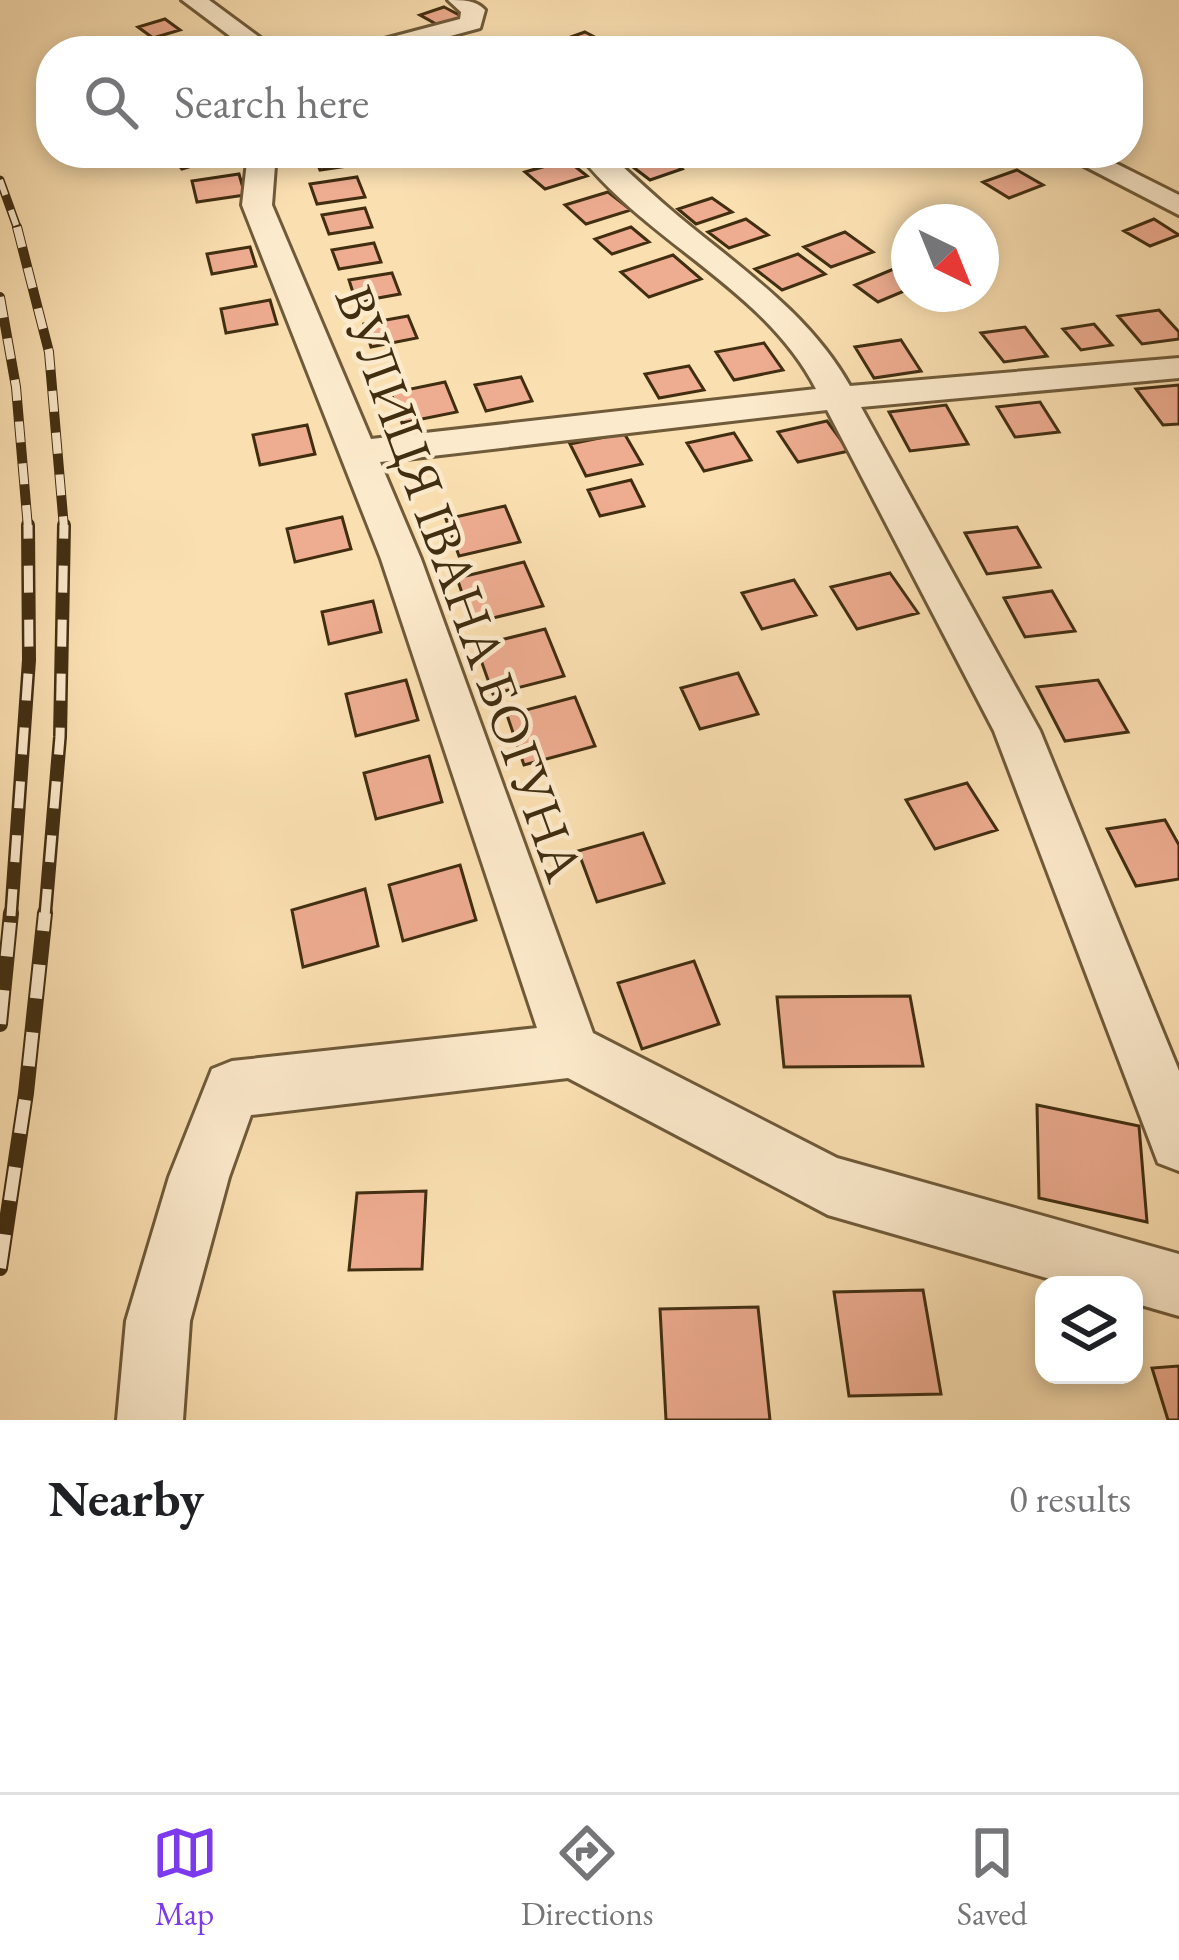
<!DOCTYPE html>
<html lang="en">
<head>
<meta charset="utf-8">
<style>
	body { margin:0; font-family:"EB Garamond",serif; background:#f6f6f6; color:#202124 }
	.controls { position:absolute; right:36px; bottom:36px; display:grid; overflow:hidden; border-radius:24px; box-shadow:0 6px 18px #0003 }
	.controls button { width:108px; height:108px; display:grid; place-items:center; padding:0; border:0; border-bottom:3px solid #e0e0e0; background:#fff; color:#202124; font:60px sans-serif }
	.compass { position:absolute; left:891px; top:204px; width:108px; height:108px; border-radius:50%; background:#fff; box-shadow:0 6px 18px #0003; rotate:137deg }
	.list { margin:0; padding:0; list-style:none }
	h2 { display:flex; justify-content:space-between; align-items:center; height:156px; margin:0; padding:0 48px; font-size:51px }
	h2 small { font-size:39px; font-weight:400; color:#757577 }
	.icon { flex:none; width:66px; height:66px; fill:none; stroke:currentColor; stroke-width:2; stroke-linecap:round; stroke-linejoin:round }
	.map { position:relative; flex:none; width:1179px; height:1420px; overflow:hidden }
	.search { position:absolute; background:#fff; box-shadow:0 6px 18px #0003; left:36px; right:36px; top:36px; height:132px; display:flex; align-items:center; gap:30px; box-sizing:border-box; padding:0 42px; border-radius:48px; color:#757577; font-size:45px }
	.sheet { height:372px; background:#fff }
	nav { display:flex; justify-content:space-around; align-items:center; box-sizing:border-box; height:168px; border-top:3px solid #e0e0e0; background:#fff; font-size:33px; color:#757577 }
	nav a { display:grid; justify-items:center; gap:6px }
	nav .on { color:#7c3aed }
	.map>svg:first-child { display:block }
	.building { fill:#eeac90; stroke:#412e11; stroke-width:3 }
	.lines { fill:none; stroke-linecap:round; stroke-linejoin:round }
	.minor-casing { stroke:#6f5a39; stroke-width:6 }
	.minor { fill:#fceacc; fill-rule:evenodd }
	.rail-far3-casing { stroke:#412e11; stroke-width:9 }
	.rail-far2-casing { stroke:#412e11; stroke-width:10 }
	.rail-far1-casing { stroke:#412e11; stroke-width:14 }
	.rail-casing { stroke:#412e11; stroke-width:16 }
	.rail-far3 { stroke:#fceacc; stroke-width:6; stroke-dasharray:16; stroke-linecap:butt }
	.rail-far2 { stroke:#fceacc; stroke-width:8; stroke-dasharray:21; stroke-linecap:butt }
	.rail-far1 { stroke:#fceacc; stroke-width:9; stroke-dasharray:27; stroke-linecap:butt }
	.rail { stroke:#fceacc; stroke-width:12; stroke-dasharray:34; stroke-linecap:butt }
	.labels { text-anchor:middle; stroke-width:9; stroke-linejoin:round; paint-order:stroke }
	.street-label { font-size:54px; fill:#412e11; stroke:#fceacc }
</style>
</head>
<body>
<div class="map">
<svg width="1179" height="1420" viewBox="0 0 1179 1420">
	<rect width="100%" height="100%" fill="#fadfb1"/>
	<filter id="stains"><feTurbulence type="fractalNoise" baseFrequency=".00167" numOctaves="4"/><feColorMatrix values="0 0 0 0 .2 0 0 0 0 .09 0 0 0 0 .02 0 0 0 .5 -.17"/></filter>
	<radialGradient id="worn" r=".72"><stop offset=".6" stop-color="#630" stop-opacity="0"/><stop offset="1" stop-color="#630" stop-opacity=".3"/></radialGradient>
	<path class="building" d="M444 7 463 17 438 25 420 15Z
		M165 19 180 30 153 38 138 27Z
		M585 32 606 43 582 51 562 40Z
		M174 153H235L182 169 169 154Z
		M313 153H357L361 164 320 170Z
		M666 157 682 169 650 180 633 167Z
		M567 160 587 176 545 189 525 172Z
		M1017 170 1043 185 1009 198 983 182Z
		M239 174 245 195 197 202 192 181Z
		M357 177 365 197 317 204 310 184Z
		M608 192 631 210 586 224 565 205Z
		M712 198 732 212 696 224 678 209Z
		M365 208 372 227 329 234 322 215Z
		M746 219 768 235 729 248 708 232Z
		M1154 219 1179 235 1150 246 1124 231Z
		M631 227 649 242 612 254 595 239Z
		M845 232 873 252 831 267 804 247Z
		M374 243 381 262 339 269 332 250Z
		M250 247 256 266 212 274 207 254Z
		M798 254 825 274 782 290 755 269Z
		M673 255 701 279 649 297 621 272Z
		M896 268 909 277V289L878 302 855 285Z
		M392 273 400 294 356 302 349 280Z
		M270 300 277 324 226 333 221 309Z
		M1159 310 1179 332V339L1142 344 1118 316Z
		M408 316 417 338 371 347 364 324Z
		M1094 324 1112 345 1081 350 1063 329Z
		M1025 327 1047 356 1004 362 981 333Z
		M901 340 921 371 874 378 855 347Z
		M764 343 783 370 734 380 716 352Z
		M689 366 704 390 659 398 645 374Z
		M521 377 532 401 486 411 475 385Z
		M445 382 457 412 402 423 391 393Z
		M1179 385V424L1163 425 1136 389Z
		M1040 402 1059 432 1015 437 997 407Z
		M946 405 968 444 910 451 889 412Z
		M827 421 849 451 798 462 778 432Z
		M307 425 315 454 260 465 253 435Z
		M624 433 642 464 586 476 570 444Z
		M734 433 751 460 704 471 687 443Z
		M631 480 644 506 600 516 588 490Z
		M505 506 520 542 459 556 446 519Z
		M342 517 351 549 295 562 287 529Z
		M1017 527 1040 567 987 574 965 533Z
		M524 562 543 606 472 623 457 578Z
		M890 573 918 613 857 629 831 587Z
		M794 580 816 615 762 629 742 593Z
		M1052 591 1075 631 1025 637 1004 598Z
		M373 601 381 632 329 644 322 612Z
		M545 629 564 676 493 694 476 646Z
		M738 673 758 714 700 729 681 688Z
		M406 680 418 720 356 736 346 694Z
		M1098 680 1128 732 1065 741 1037 687Z
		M575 697 595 746 524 765 507 715Z
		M429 756 442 802 376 819 364 773Z
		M967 783 997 830 935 849 906 800Z
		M1165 820 1179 845V879L1136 886 1107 829Z
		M643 833 664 883 597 902 578 851Z
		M460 865 476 920 403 941 389 885Z
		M365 889 378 946 303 967 292 910Z
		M694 961 719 1024 642 1049 618 983Z
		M910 996 923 1066 784 1067 777 997Z
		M1037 1105 1139 1126 1147 1222 1039 1198Z
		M426 1191 422 1269 349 1270 357 1193Z
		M923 1290 941 1394 849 1396 834 1292Z
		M758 1307 770 1420H666L660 1309Z
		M1179 1366V1420H1168L1152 1368Z"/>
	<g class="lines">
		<defs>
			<path id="minor" d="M182 0H209L278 51H250Z
				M448 0C463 0 476 0 485 10L480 28 395 51H355L358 46 460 19 461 12Z
				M248 153H276L272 205 371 439 816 389C764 288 646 242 578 153H608C631 174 654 196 678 216 739 267 810 314 850 386L1179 358V378L861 407 1040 731 1179 1071V1171L1158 1163 994 731 827 410 380 462 421 559 593 1033 837 1158 1179 1254V1316L1134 1303V1285H1071L828 1215 568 1078 251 1115 229 1177 190 1321 183 1420H117L126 1321 169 1177 212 1069 232 1061 537 1028 381 559 242 205Z
				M1059 153H1095L1179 195V215Z"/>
		</defs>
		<use href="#minor" class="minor-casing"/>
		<use href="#minor" class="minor"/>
		<defs>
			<path id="rail-far3" d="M0 180 18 230"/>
			<path id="rail-far2" d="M17 227 49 352 64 528
				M0 297 16 387 28 528"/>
			<path id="rail-far1" d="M11 916 29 660 28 525
				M45 916 60 737 64 525"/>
			<path id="rail" d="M0 1024 11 913
				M0 1268 26 1093 45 913"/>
		</defs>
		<use href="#rail-far3" class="rail-far3-casing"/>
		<use href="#rail-far2" class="rail-far2-casing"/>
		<use href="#rail-far1" class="rail-far1-casing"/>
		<use href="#rail" class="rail-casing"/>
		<use href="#rail-far3" class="rail-far3"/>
		<use href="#rail-far2" class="rail-far2"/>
		<use href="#rail-far1" class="rail-far1"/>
		<use href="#rail" class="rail"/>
	</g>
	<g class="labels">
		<g class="street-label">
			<text transform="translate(460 583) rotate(70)" y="19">ВУЛИЦЯ ІВАНА БОГУНА</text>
		</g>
	</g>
	<rect width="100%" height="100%" filter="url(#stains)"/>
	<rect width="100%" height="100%" fill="url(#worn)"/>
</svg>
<div class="controls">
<button><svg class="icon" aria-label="layers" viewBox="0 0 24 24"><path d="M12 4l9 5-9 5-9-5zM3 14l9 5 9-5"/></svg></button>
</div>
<svg class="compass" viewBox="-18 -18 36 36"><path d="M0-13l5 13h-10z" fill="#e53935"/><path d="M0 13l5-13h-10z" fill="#757577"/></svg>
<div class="search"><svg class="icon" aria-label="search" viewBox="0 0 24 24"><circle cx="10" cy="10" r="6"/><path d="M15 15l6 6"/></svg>Search here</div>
</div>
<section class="sheet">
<h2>Nearby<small>0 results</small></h2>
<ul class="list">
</ul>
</section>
<nav>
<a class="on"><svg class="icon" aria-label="map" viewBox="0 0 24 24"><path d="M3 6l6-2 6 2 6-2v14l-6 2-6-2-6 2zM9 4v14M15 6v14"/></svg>Map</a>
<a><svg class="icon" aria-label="directions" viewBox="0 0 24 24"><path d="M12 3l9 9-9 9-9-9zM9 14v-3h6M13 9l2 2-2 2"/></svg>Directions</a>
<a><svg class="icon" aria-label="saved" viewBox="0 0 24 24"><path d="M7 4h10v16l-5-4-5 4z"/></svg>Saved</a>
</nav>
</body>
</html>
